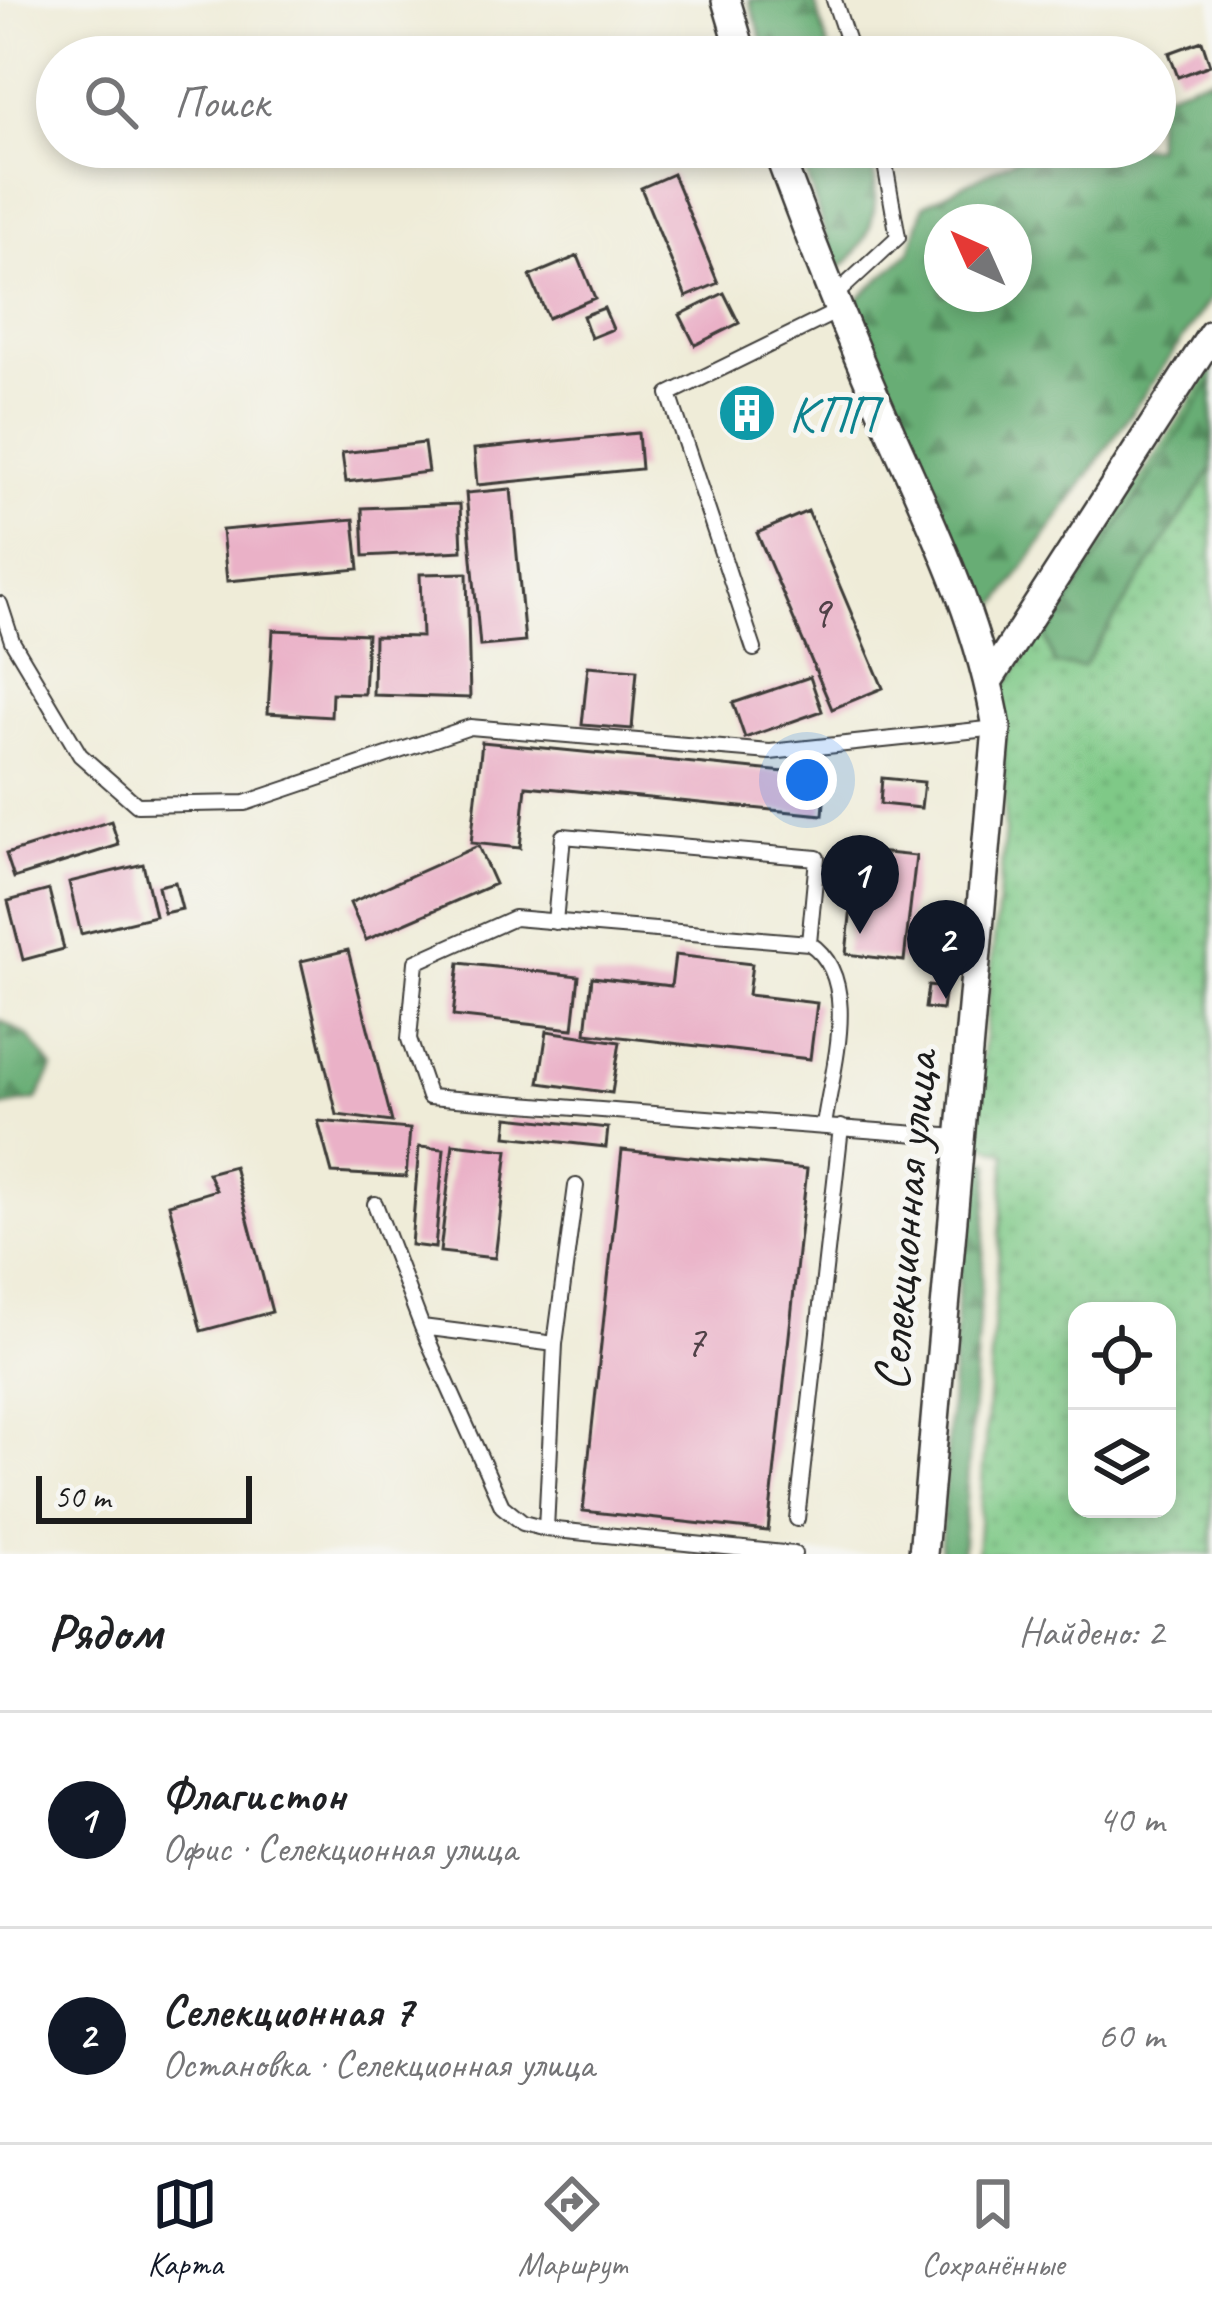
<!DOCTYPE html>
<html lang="ru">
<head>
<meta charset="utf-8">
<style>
	body { margin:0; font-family:Caveat,sans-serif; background:#f6f6f6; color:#202124 }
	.controls { position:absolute; right:36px; bottom:36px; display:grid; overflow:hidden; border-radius:24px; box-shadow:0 6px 18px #0003 }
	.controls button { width:108px; height:108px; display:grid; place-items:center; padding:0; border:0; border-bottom:3px solid #e0e0e0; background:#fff; color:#202124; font:60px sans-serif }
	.compass { position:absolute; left:924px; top:204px; width:108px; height:108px; border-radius:50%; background:#fff; box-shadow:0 6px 18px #0003; rotate:315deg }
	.scale { position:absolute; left:36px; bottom:30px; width:216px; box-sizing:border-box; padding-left:12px; border:6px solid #1c1c1c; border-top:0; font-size:33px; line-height:42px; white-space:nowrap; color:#1c1c1c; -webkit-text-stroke:9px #f6f6f2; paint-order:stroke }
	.you { position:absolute; left:807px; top:780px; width:42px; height:42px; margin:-30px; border:9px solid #fff; border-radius:50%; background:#1a73e8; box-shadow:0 0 0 18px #1a73e833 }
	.badge { display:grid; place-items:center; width:78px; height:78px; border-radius:50%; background:#111827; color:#fff; font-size:39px; font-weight:700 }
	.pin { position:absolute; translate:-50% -99px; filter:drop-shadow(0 3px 6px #0008) }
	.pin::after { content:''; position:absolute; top:63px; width:42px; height:36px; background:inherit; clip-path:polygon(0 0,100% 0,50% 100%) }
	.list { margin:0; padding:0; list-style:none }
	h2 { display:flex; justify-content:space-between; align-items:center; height:156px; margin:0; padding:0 48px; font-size:51px }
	h2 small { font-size:39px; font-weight:400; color:#757577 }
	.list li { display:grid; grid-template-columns:78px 1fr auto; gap:36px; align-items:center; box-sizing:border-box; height:216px; padding:0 48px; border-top:3px solid #e0e0e0 }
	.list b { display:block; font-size:45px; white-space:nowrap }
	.list p { margin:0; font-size:39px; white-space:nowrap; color:#757577 }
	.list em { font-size:39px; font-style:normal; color:#757577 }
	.icon { flex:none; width:66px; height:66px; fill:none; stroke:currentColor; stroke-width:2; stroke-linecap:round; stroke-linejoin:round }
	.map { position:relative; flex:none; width:1212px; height:1554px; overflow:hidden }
	.search { position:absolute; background:#fff; box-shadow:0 6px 18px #0003; left:36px; right:36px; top:36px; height:132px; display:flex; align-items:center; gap:30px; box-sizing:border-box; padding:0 42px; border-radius:66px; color:#757577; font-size:45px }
	.sheet { height:588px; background:#fff }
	nav { display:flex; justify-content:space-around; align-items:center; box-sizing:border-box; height:168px; border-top:3px solid #e0e0e0; background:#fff; font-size:33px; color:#757577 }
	nav a { display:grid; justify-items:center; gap:6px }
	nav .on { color:#111827 }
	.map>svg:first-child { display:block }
	.grass { fill:url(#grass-dots); stroke:#4e7252; stroke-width:3; fill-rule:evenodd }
	.forest { fill:url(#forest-firs); stroke:#426448; stroke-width:3; fill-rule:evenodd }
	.building { fill:#eab1c7 }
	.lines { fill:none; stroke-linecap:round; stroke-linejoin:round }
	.lane-casing { stroke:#3c3b38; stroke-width:18 }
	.street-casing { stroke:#3c3b38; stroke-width:32 }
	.lane { stroke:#fff; stroke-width:14 }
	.street { stroke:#fff; stroke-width:27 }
	.labels { text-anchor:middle; stroke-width:10; stroke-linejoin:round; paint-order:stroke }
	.number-label { font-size:45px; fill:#504147 }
	.culture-label { font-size:51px; fill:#0d838f; stroke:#f6f6f2; text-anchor:start }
	.street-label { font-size:51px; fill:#1c1c1c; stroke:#f6f6f2 }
</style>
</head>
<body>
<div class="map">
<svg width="1212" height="1554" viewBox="0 0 1212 1554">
	<defs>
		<pattern id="grass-dots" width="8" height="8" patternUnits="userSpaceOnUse" patternTransform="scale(3)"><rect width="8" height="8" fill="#7fc987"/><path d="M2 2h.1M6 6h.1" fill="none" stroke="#6dac74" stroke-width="1.8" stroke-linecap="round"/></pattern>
		<pattern id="forest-firs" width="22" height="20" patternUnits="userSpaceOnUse" patternTransform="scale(3)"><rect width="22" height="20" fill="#67ad74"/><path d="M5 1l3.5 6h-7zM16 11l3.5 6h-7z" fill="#548c5e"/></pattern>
	</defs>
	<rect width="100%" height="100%" fill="#f6f6f2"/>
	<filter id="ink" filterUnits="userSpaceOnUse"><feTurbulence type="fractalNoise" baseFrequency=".00833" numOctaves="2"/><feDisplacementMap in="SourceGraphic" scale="24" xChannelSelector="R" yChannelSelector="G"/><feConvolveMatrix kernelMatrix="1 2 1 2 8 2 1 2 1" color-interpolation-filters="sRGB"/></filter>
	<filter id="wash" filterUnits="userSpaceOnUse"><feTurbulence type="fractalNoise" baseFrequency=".004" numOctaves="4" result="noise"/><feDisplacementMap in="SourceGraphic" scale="48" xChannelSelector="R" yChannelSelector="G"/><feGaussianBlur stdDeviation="2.7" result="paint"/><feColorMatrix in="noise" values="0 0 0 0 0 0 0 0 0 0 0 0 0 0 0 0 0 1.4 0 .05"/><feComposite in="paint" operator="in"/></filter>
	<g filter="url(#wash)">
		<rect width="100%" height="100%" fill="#efecd8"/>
		<path class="grass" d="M1212 369V1554H977L1006 1153 974 1141 1005 832 1003 690ZM1077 1311H1167V1509H1077Z"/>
		<path class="forest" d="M749 0H814L831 57H768Z
			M1212 76V297L988 619 852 304 910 252 924 205 1038 147H1155V96ZM942 222H1014V294H942Z
			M797 147H866C884 190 877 242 837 270Z
			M1212 381V469L1083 667 1055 665 1046 637Z
			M0 1020 29 1037 53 1068 37 1100 0 1107Z
			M975 1155 990 1163 962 1554H940L967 1157Z"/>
		<g id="blocks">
			<path class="building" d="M1202 41 1210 65 1178 77 1169 53Z
				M673 174 718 283 686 297 641 188Z
				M578 256 595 298 548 318 530 276Z
				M724 293 739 323 695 345 680 315Z
				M604 308 613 329 591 338 583 316Z
				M760 393 769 419 733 432 724 407Z
				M638 433 641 469 477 485 474 449Z
				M424 443 428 472 346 482 342 453Z
				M511 489 525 642 480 646 466 493Z
				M460 504 462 551 364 556 362 508Z
				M808 511 883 688 832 709 757 533Z
				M354 519 359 569 227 581 222 530Z
				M467 573 470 698 373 695 374 636 422 637 420 574Z
				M273 630 367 634 364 694 332 693 331 717 268 713Z
				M588 666 637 670 632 729 582 725Z
				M810 677 822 711 745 738 733 703Z
				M482 742 826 776 823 815 526 786 520 848 471 843Z
				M882 778 924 782 921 808 880 804Z
				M111 821 119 845 14 878 6 854Z
				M478 846 495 884 366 940 350 903Z
				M857 850 916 856 904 961 846 954Z
				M143 864 155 916 81 934 69 882Z
				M175 882 182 909 164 913 158 886Z
				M49 890 64 949 23 960 8 901Z
				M348 950 392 1122 337 1115 301 961Z
				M675 955 752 964 748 995 817 1003 810 1059 586 1033 592 977 671 986Z
				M459 963 579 976 573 1029 453 1016Z
				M928 986 945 988 942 1010 925 1008Z
				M547 1031 620 1042 612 1093 539 1083Z
				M508 1117 608 1128 606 1147 506 1136Z
				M318 1121 410 1129 406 1177 332 1173Z
				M453 1144 508 1150 495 1258 440 1252Z
				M419 1147 444 1149 435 1248 411 1245Z
				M622 1150 807 1169 768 1531 583 1511Z
				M234 1166 272 1312 201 1331 169 1204 216 1190 208 1173Z"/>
		</g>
	</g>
	<g filter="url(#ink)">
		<use href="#blocks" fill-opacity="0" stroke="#3c3b38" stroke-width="3"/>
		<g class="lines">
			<defs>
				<path id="lane" d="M834 0 853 57
					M832 298 898 237 882 147
					M0 604 12 641 80 755 137 805 245 803 470 727 770 752 997 728
					M754 649 669 394 838 311
					M555 922 563 836 817 858 809 943
					M824 1126C831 1072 863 978 809 943L514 918 416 962 409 1039 429 1097 958 1137
					M375 1204 422 1327 555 1344 546 1529 794 1554
					M422 1327 502 1506 523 1523 546 1529
					M555 1344 576 1186
					M797 1519 841 1127"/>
				<path id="street" d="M726 0 743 57
					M776 147C810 239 845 329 885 419 929 519 979 618 997 728L923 1554
					M989 680 1212 334"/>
			</defs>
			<use href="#lane" class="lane-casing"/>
			<use href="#street" class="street-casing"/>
			<use href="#lane" class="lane"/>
			<use href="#street" class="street"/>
		</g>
	</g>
	<defs>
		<symbol id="building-disc" viewBox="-11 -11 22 22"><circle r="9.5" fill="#0f9aa8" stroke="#f6f6f2"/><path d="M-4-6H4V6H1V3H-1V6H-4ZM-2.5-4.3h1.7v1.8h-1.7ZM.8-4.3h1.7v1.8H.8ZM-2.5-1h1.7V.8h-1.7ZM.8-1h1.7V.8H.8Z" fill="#fff"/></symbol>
	</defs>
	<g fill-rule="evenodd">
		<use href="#building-disc" x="714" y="380" width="66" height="66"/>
	</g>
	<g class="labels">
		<g class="number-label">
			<text x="820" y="627">9</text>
			<text x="695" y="1356">7</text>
		</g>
		<g class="culture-label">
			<text x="789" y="431">КПП</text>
		</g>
		<g class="street-label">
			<text transform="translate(904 1221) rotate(-85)" y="18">Селекционная улица</text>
		</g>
	</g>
</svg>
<div class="controls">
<button><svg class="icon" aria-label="locate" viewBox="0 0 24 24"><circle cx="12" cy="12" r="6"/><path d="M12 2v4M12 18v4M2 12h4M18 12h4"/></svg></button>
<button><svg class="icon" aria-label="layers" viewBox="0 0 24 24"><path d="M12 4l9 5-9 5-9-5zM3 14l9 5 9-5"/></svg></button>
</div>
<svg class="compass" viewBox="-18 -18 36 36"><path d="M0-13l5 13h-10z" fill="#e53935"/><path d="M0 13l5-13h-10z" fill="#757577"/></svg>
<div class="scale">50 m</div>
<div class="you"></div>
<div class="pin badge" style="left:860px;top:934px">1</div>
<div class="pin badge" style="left:946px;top:999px">2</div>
<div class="search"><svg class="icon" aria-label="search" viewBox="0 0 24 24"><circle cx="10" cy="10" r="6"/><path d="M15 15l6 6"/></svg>Поиск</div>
</div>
<section class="sheet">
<h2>Рядом<small>Найдено: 2</small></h2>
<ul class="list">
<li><span class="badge">1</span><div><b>Флагистон</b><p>Офис · Селекционная улица</p></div><em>40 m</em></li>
<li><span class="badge">2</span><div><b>Селекционная 7</b><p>Остановка · Селекционная улица</p></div><em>60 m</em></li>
</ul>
</section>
<nav>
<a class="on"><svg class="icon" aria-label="map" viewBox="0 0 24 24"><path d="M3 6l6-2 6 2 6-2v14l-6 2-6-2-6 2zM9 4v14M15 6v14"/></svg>Карта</a>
<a><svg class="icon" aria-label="directions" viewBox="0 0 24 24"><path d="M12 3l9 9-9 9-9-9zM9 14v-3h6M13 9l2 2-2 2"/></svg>Маршрут</a>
<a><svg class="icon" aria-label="saved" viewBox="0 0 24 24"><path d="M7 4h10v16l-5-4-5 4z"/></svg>Сохранённые</a>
</nav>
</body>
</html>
